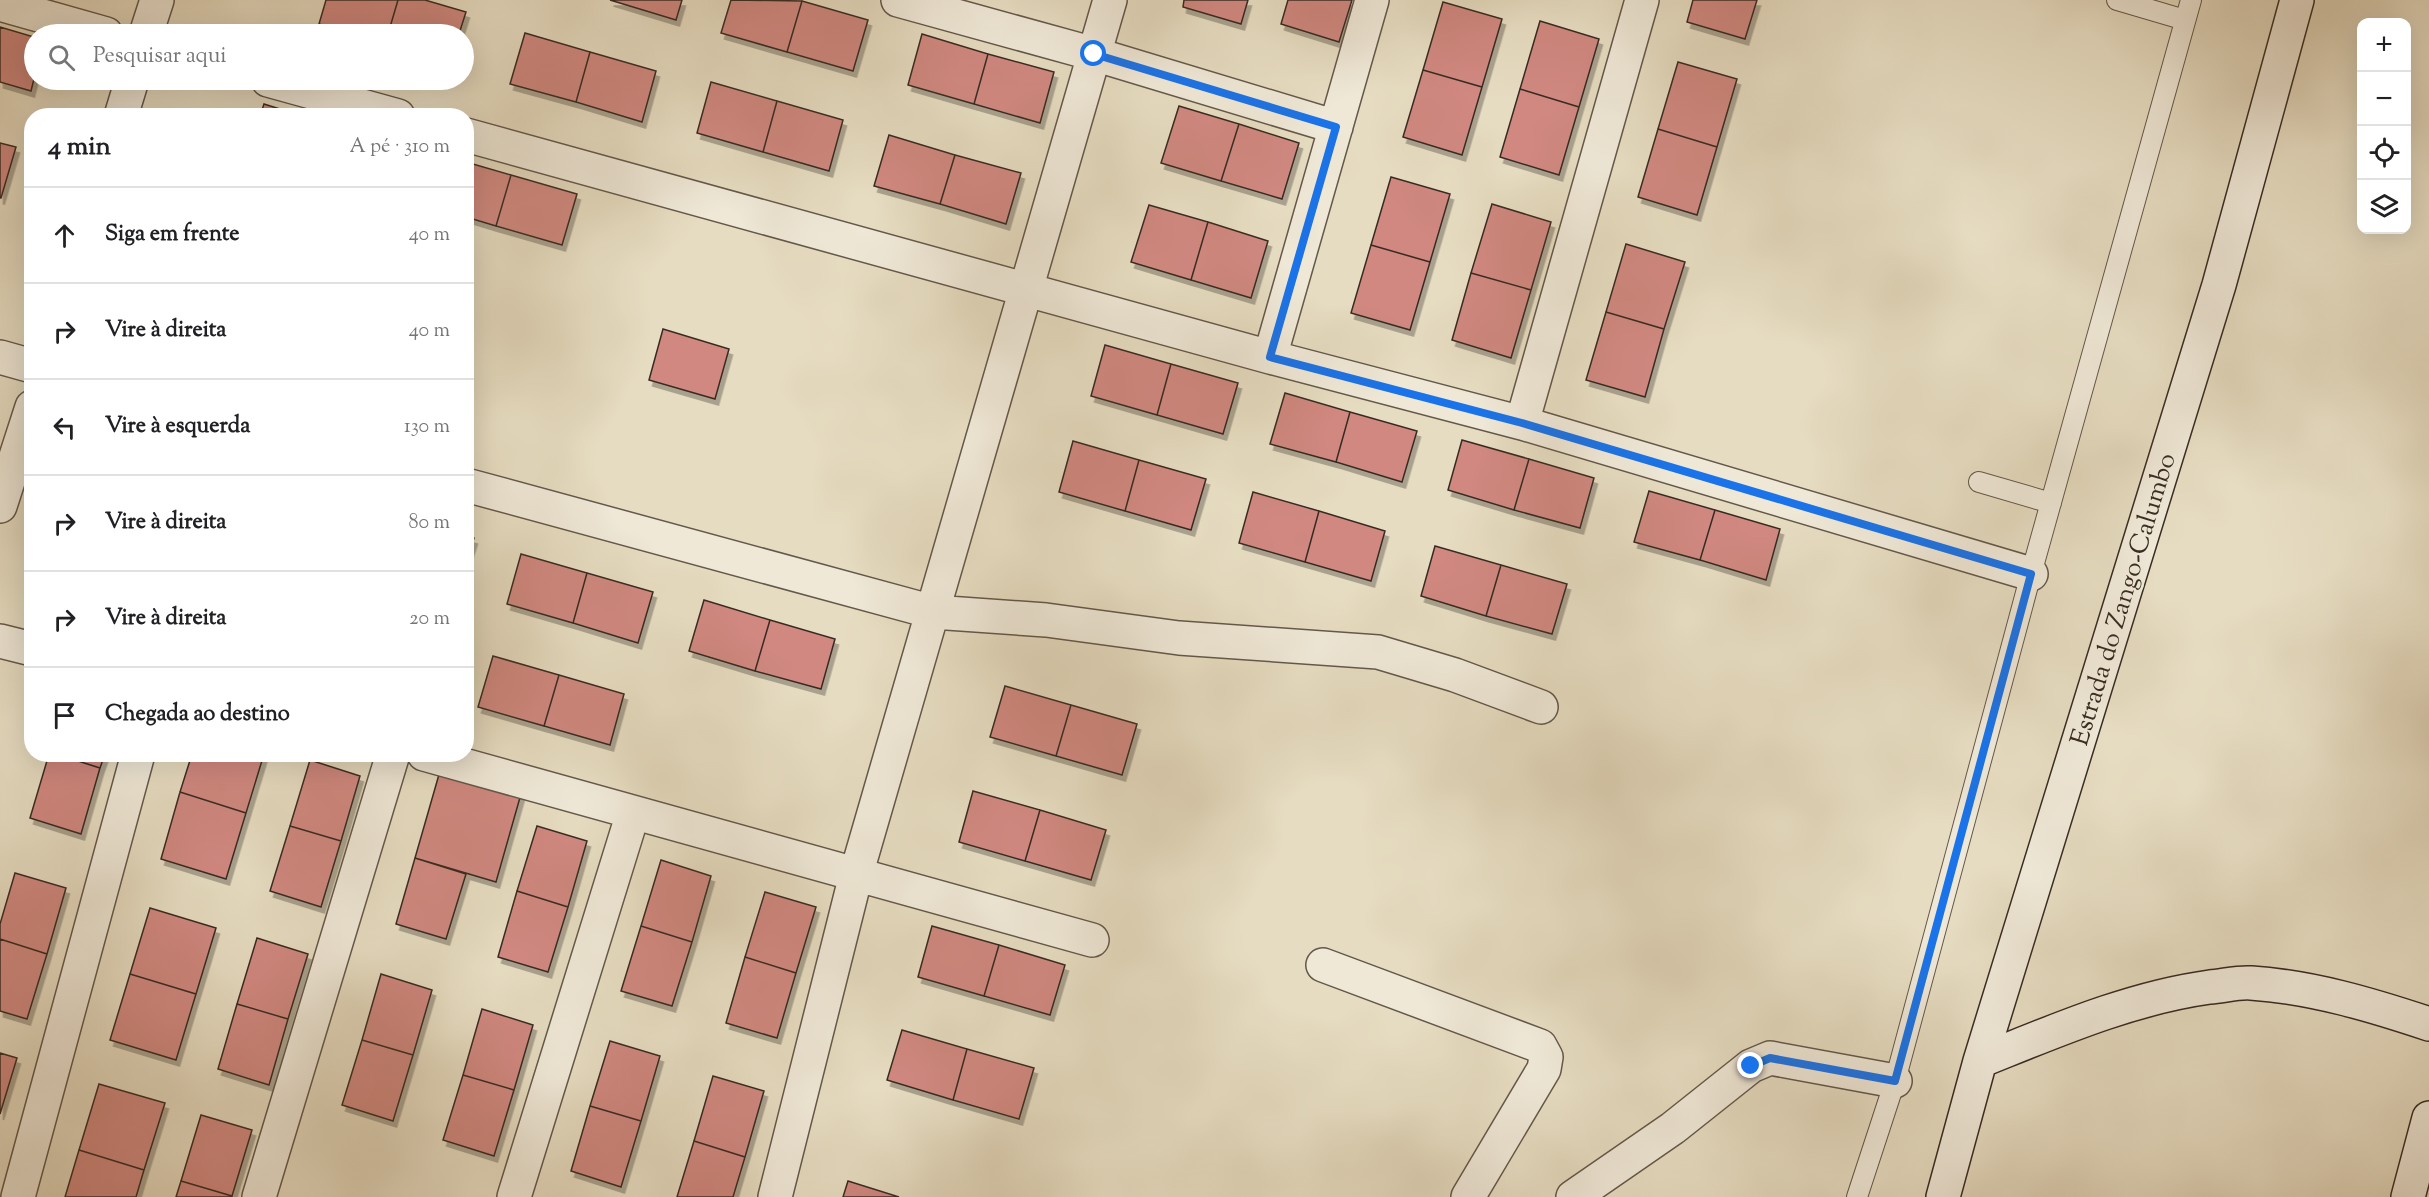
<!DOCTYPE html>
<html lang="pt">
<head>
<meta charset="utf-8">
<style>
	body { margin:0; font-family:"Sorts Mill Goudy",serif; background:#f2f2f2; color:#202124 }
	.controls { position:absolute; right:18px; top:18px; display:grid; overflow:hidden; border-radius:12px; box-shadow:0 6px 24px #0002 }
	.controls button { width:54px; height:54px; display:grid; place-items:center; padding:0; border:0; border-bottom:2px solid #e0e0e0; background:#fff; color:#202124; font:30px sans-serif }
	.stop { position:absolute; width:18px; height:18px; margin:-14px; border:4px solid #1a73e8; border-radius:50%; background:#fff }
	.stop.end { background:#1a73e8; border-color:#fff; box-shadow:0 2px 6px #0008 }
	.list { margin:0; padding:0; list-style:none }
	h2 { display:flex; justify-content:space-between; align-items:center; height:78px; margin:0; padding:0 24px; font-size:26px }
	h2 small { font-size:20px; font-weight:400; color:#757577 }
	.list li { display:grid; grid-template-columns:39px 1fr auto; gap:18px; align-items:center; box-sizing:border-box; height:96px; padding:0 24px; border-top:2px solid #e0e0e0 }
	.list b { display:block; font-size:22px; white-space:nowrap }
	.list em { font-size:20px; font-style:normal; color:#757577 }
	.icon { flex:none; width:33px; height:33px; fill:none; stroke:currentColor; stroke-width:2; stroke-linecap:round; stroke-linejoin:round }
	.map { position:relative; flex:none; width:2429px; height:1197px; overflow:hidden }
	.search { position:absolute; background:#fff; box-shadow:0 6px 24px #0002; left:24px; top:24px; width:450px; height:66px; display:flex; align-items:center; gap:15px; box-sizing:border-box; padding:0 21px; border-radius:33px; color:#757577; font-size:22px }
	.panel { position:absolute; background:#fff; box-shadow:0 6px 24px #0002; left:24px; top:108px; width:450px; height:654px; border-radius:24px }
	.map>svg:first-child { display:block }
	.building { fill:#d08880; stroke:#382c23; stroke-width:1.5; filter:url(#shadow) }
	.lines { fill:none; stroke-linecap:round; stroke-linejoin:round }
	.service-casing { stroke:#64584a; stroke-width:22 }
	.minor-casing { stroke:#64584a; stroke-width:36 }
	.secondary-casing { stroke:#382c23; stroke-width:36 }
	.service { stroke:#efe8d7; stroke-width:20 }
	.minor { stroke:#efe8d7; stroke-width:33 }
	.secondary { stroke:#efe8d7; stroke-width:33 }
	.route { stroke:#1a73e8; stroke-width:8 }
	.labels { text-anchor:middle; stroke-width:5; stroke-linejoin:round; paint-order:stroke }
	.street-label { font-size:26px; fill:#382c23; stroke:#efe8d7 }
</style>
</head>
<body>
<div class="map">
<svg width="2429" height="1197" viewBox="0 0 2429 1197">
	<defs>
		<filter id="shadow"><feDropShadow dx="3.5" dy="6" stdDeviation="0" flood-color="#0004"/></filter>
	</defs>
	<rect width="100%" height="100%" fill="#e6dcc1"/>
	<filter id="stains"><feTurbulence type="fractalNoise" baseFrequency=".00333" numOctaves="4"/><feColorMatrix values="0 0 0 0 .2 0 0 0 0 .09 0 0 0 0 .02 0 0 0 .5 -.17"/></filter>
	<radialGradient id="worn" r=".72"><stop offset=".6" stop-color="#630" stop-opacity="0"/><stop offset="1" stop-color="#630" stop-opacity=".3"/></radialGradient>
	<path class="building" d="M326 0H398L388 34H354L319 24Z
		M398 0H425L466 12 459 34H388Z
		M610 0H682L676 20Z
		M731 0 802 1 787 52 721 33Z
		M1184 0H1248L1241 24 1183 7Z
		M1288 0H1352L1339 42 1281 24Z
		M1693 0H1757L1745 39 1687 22Z
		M802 1 868 20 853 71 787 52Z
		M1443 2 1502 19 1482 87 1423 70Z
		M1540 21 1599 39 1579 107 1520 89Z
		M0 27 34 37V79L31 91 0 82Z
		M525 33 590 52 576 102 510 84Z
		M922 34 988 54 974 104 908 85Z
		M590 52 656 71 642 122 576 102Z
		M988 54 1054 72 1040 123 974 104Z
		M1678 62 1737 79 1717 147 1658 129Z
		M1423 70 1482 87 1462 155 1403 137Z
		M711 82 777 101 763 152 697 133Z
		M1520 89 1579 107 1559 175 1500 157Z
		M777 101 843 120 829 171 763 152Z
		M264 104 302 116H260Z
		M1179 106 1239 124 1221 181 1161 163Z
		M1239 124 1299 143 1282 199 1221 181Z
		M1658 129 1717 147 1697 215 1638 197Z
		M889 135 955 155 940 204 874 186Z
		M0 143 16 147 1 198H0Z
		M955 155 1021 173 1006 224 940 204Z
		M466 162 511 175 496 226 466 217Z
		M511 175 577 194 562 245 496 226Z
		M1391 177 1450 194 1430 262 1371 245Z
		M1492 204 1551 222 1531 290 1471 273Z
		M1149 205 1208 222 1191 280 1131 262Z
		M1208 222 1268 241 1251 298 1191 280Z
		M1626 244 1685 262 1664 329 1606 312Z
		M1371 245 1430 262 1410 330 1351 313Z
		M1471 273 1531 290 1511 358 1452 340Z
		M1606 312 1664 329 1645 397 1586 380Z
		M663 329 729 349 715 399 649 380Z
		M1105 345 1171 364 1157 415 1091 396Z
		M1171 364 1238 383 1223 434 1157 415Z
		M1285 393 1350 412 1336 462 1270 444Z
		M1350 412 1417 431 1402 482 1336 462Z
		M1462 440 1529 459 1514 510 1448 490Z
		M1073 441 1139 460 1125 511 1059 492Z
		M1529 459 1594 478 1580 528 1514 510Z
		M1139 460 1206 479 1191 530 1125 511Z
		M1649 491 1715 510 1700 560 1634 542Z
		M1253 492 1319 511 1305 562 1239 543Z
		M1715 510 1780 529 1766 580 1700 560Z
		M1319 511 1385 531 1371 581 1305 562Z
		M466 536 474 538 466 563Z
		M1435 546 1501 565 1486 616 1421 596Z
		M521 554 587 573 573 623 507 604Z
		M1501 565 1567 584 1552 634 1486 616Z
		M587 573 653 592 638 643 573 623Z
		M704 600 770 620 755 671 689 651Z
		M770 620 835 639 821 689 755 671Z
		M493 656 559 675 544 726 478 707Z
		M559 675 624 694 610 745 544 726Z
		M1005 686 1071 705 1056 756 990 737Z
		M1071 705 1137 724 1122 775 1056 756Z
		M49 754H56L100 768 81 834 30 818Z
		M56 754H105L100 768Z
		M192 754H264L246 813 180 792Z
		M310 760 360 776 341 841 290 826Z
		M440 771 521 794 496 882 415 858Z
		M973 791 1040 810 1025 861 959 842Z
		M180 792 246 813 226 879 161 859Z
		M1040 810 1106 830 1091 880 1025 861Z
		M290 826 341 841 321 907 270 891Z
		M537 826 587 841 568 907 517 891Z
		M415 858 466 874 446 939 396 924Z
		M661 860 711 876 692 942 641 926Z
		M15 873 66 888 47 954 0 939V924Z
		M517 891 568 907 548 972 498 957Z
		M765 892 816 907 796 973 745 957Z
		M150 908 216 928 196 994 130 974Z
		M641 926 692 942 672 1006 621 991Z
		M932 926 999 945 984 996 918 977Z
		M257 938 308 954 288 1019 237 1004Z
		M0 939 47 954 27 1019 0 1011Z
		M999 945 1065 965 1050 1015 984 996Z
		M745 957 796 973 777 1038 726 1023Z
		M130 974 196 994 176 1060 110 1040Z
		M381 974 432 990 413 1055 362 1040Z
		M237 1004 288 1019 269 1085 218 1069Z
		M482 1009 533 1025 514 1090 463 1075Z
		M902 1030 967 1049 953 1100 887 1080Z
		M362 1040 413 1055 393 1121 342 1105Z
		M610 1041 660 1056 641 1121 590 1106Z
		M967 1049 1034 1068 1019 1119 953 1100Z
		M0 1053 17 1058 0 1114Z
		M463 1075 514 1090 494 1156 443 1140Z
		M713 1076 764 1091 745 1157 694 1141Z
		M99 1084 165 1103 144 1170 79 1150Z
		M590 1106 641 1121 621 1187 571 1171Z
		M201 1115 252 1130 232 1196 181 1181Z
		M694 1141 745 1157 733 1197H677Z
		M79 1150 144 1170 136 1197H65Z
		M181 1181 232 1196V1197H176Z
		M848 1181 899 1197H843Z"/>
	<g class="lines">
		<defs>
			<path id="service" d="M2117 0 2185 20
				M1979 482 2051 503
				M1857 1197 1895 1081 2031 574 2191 0"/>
			<path id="minor" d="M898 0 1094 54 1336 127
				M0 4 106 34
				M146 34 157 0
				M268 80 398 116
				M121 116 132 80
				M466 135 1270 357 1522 423 2031 574
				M0 357 32 366
				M1270 357 1372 0
				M1522 423 1642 0
				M466 485 933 612 1046 620 1179 638 1378 652 1455 675 1541 707
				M0 506 32 407
				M0 641 32 649
				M424 754 1092 940
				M1323 965 1540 1046 1546 1057 1544 1069 1468 1197
				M18 1197 138 754
				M259 1197 393 754
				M514 1197 633 813
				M775 1197 856 875 1110 0
				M1573 1197 1673 1128 1751 1066 1770 1058 1895 1081"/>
			<path id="secondary" d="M1980 1061C2055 1031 2130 998 2210 987 2223 986 2238 982 2251 983 2312 987 2372 1005 2429 1024
				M1943 1197 1980 1061 2219 285 2297 0
				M2408 1197 2429 1118"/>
		</defs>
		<use href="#service" class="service-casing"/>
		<use href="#minor" class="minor-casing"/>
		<use href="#secondary" class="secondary-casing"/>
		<use href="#service" class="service"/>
		<use href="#minor" class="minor"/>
		<use href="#secondary" class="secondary"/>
	</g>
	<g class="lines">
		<path class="route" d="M1094 54 1336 127 1270 357 1522 423 2031 574 1895 1081 1770 1058 1751 1066"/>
	</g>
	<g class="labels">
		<g class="street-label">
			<text transform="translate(2122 599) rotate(-73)" y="9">Estrada do Zango-Calumbo</text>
		</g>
	</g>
	<rect width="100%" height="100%" filter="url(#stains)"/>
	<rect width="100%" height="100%" fill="url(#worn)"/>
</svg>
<div class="controls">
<button>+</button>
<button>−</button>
<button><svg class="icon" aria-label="locate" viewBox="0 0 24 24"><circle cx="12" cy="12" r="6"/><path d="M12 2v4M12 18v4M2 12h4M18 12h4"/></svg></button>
<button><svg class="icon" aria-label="layers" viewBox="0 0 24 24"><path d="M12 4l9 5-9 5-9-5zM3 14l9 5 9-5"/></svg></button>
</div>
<div class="stop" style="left:1094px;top:54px"></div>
<div class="stop end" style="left:1751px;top:1066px"></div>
<div class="search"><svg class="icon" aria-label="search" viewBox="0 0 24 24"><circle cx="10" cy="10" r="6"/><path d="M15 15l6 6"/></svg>Pesquisar aqui</div>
<section class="panel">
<h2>4 min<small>A pé · 310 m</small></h2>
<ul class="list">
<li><svg class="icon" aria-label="ahead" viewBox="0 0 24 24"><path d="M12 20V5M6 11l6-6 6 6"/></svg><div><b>Siga em frente</b></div><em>40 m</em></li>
<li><svg class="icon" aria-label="right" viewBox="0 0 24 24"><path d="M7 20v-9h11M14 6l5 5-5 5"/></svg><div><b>Vire à direita</b></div><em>40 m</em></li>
<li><svg class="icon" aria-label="left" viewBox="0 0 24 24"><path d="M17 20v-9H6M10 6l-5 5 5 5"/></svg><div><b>Vire à esquerda</b></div><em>130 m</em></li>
<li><svg class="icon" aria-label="right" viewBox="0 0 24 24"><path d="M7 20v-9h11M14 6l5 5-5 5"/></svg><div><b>Vire à direita</b></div><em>80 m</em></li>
<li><svg class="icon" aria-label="right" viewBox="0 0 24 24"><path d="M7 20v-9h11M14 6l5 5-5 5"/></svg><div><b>Vire à direita</b></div><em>20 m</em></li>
<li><svg class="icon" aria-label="arrive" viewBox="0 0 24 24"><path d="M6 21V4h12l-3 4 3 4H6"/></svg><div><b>Chegada ao destino</b></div></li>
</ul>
</section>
</div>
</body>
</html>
